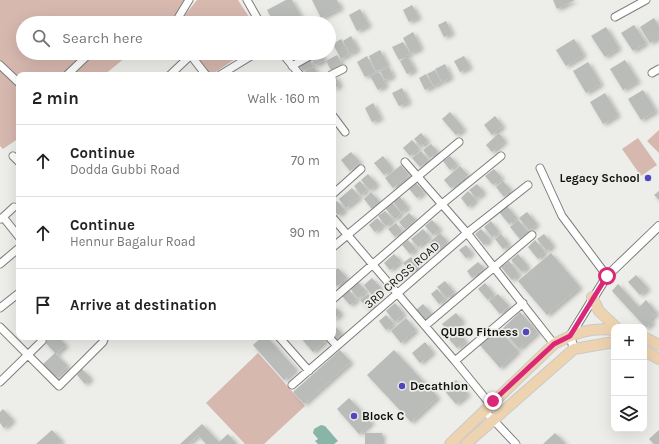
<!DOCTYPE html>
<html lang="en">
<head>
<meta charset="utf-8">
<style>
	body { margin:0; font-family:Karla,sans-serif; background:#f2f2f2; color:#222 }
	.controls { position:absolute; right:12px; bottom:12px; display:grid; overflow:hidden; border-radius:8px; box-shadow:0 4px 16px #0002 }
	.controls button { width:36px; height:36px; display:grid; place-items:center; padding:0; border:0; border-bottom:1px solid #e0e0e0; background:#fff; color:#222; font:20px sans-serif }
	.stop { position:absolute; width:12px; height:12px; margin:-9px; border:3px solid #db2777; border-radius:50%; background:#fff }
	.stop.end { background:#db2777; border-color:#fff; box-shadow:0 1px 4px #0008 }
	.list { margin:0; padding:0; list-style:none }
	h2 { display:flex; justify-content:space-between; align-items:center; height:52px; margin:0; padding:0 16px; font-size:17px }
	h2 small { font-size:13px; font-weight:400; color:#767676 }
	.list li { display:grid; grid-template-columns:26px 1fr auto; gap:12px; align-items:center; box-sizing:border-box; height:72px; padding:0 16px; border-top:1px solid #e0e0e0 }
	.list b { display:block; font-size:15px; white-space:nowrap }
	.list p { margin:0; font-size:13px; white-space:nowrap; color:#767676 }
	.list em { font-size:13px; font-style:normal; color:#767676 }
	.icon { flex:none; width:22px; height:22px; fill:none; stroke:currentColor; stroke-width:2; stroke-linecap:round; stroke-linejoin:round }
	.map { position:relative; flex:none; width:659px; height:444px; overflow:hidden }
	.search { position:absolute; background:#fff; box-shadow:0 4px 16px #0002; left:16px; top:16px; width:320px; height:44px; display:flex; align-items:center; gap:10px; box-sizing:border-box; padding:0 14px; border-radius:22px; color:#767676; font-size:15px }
	.panel { position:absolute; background:#fff; box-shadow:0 4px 16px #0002; left:16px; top:72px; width:320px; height:268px; border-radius:8px }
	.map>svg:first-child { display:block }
	.green { fill:#d6b8af }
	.water { fill:#89b4a8 }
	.building { fill:#b9bcb9; filter:url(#shadow) }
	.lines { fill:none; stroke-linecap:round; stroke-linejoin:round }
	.minor-casing { stroke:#7d7d7a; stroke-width:9 }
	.tertiary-casing { stroke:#7d7d7a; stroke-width:10 }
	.primary-casing { stroke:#cacaca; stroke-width:12 }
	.minor { stroke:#fff; stroke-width:7 }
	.tertiary { stroke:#fff; stroke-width:8 }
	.primary { stroke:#eed3b0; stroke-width:10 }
	.route { stroke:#db2777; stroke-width:5 }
	.poi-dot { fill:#5246bd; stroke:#edede9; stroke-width:1.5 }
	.labels { text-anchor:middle; stroke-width:3.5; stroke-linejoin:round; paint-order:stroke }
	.poi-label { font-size:12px; font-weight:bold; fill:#10100e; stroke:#edede9; text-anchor:end }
	.street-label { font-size:12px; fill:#10100e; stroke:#edede9 }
</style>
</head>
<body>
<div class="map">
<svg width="659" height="444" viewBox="0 0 659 444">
	<defs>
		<filter id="shadow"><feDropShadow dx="3" dy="2" stdDeviation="2" flood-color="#0004"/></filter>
	</defs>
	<rect width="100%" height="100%" fill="#edede9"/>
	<path class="green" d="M0 0H187L169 23H23V53H131L104 75H19V138L3 149 0 146Z
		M197 0H238L253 23H184L185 15Z
		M194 53H244L211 75Z
		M659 130V153L647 141Z
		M638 138 657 165 641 176 622 149Z
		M258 353 305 406 264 444H245L206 403Z"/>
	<path class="water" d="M321 425 325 426 338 441 334 444H318L315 441 318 439 313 433 314 429Z"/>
	<path class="building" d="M286 0H292L304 23H274L267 10Z
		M312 0H337L341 8 321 18Z
		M553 0H575L557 9Z
		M412 5 419 17 409 22 403 10Z
		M360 9 369 25 357 31 349 15Z
		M654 18 659 26V37L650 43 640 27Z
		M446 21 452 33 444 37 438 25Z
		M634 25 646 43 633 51 621 33Z
		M606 27 619 48 605 57 591 36Z
		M413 32 421 48 411 53 403 38Z
		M351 36 358 49 350 54 343 41Z
		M341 39 349 54 341 59 333 44Z
		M574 39 584 55 566 66 556 50Z
		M403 42 410 54 399 60 392 47Z
		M380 50 388 65 376 71 369 56Z
		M320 53 325 60 315 65 311 58Z
		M337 55 342 64 331 70 326 61Z
		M367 56 375 72 365 77 357 62Z
		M464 56 470 67 460 72 454 61Z
		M408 57 415 70 407 74 400 61Z
		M309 58 313 66 303 71 298 64Z
		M625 60 638 81 623 90 610 69Z
		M588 62 601 84 586 93 573 71Z
		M445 64 451 77 442 82 435 69Z
		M314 67 318 75H306L304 72Z
		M389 67 393 76 385 80 380 71Z
		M435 70 441 82 434 86 427 74Z
		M379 72 386 85 378 90 370 76Z
		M426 74 433 86 425 90 419 78Z
		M335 75 340 85 333 89V76Z
		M402 88 409 102 399 106 392 93Z
		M643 90 656 111 641 120 628 99Z
		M605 93 618 115 603 124 590 102Z
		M373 103 381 118 372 122 365 108Z
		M450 112 464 129 456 135 442 119Z
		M495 116 503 126 492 135 484 125Z
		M421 133 428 141 421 146 414 139Z
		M499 133 505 141 492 152 486 145Z
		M412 140 419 148 410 156 403 148Z
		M431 144 438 152 430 158 423 150Z
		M421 151 428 160 420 167 412 158Z
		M351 152 360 162 350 171 341 160Z
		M383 156 392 168 384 175 374 163Z
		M450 156 457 164 450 170 443 161Z
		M401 165 409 175 393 188 385 178Z
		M460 166 468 175 451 188 444 180Z
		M494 169 502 178 493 185 485 176Z
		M368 174 377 184 370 190 361 180Z
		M360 181 367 190 361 195 354 186Z
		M503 181 511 190 504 197 496 187Z
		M416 183 424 192 417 198 409 189Z
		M477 184 484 192 477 198 469 190Z
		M352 188 360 197 346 208 339 199Z
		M468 191 476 200 468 207 461 198Z
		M659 191V200L654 195Z
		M371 192 380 202 372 209 364 199Z
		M399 196 408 207 402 212 392 201Z
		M337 201 345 210 338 215 333 209V204Z
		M392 202 401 214 395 219 385 208Z
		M506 205 517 218 509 224 499 212Z
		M385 211 393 220 386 226 378 216Z
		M527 212 537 224 529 230 519 218Z
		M409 213 416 220 405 229 399 222Z
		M377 218 383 225 375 232 369 225Z
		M432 220 440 229 433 235 425 226Z
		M518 220 528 232 520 239 510 227Z
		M491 221 499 232 492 237 484 227Z
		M396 223 402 231 395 237 388 229Z
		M423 229 430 237 418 247 411 239Z
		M481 229 490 239 484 245 475 234Z
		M440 233 447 241 436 251 429 243Z
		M501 234 509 244 503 249 495 239Z
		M544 234 553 245 547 251 537 239Z
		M408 240 416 249 410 254 402 245Z
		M535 240 545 252 538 259 528 247Z
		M466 245 472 253 466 258 459 250Z
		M551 253 580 287 547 315 518 281Z
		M394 254 401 261 390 270 384 263Z
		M518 254 528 266 522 272 511 260Z
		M411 257 419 266 411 273 403 263Z
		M509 261 519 274 512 280 501 267Z
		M478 262 484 268 472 278 467 271Z
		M338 268 347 278 337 286 333 282V272Z
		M636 275 648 288 640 295 628 282Z
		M372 278 381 288 372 295 364 285Z
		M357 281 366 291 358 298 349 287Z
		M445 281 454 292 447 298 437 287Z
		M485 283 494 294 488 300 478 289Z
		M618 284 639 307 646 300 657 313 650 319 653 322 646 328 612 291Z
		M437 289 445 299 439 304 431 294Z
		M349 290 357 300 350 305 342 296Z
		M368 294 375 303 368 309 360 300Z
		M498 294 509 306 500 314 489 301Z
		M395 303 404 314 395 322 386 311Z
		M423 304 432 314 425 320 416 310Z
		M333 305 341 313 333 320Z
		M520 312 538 332 519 349 502 329Z
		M456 313 463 321 449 332 442 324Z
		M386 315 394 324 386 330 379 321Z
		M406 318 416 330 401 343 391 331Z
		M333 324 342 334 335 341 333 337Z
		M497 328 518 351 500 368 479 344Z
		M456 330 466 341 457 348 447 337Z
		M49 337H58L66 345 56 354 68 366 55 378 42 365 55 353 44 341Z
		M262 337H267L296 369 284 380 253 345Z
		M300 337H323L326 340 313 352Z
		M425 342 433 352 420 363 412 353Z
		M340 350 351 362 304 404 293 392Z
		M394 350 438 397 411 422 367 375Z
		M82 369 91 378 85 384 77 375Z
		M456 380 468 394 456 404 444 390Z
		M349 398 372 422 359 434 337 409Z
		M3 409 13 420 4 428 0 423V412Z
		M202 424 219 442 228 434 237 444H206L198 435 188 444H180Z
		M52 430 62 441 59 444H36Z
		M659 430V444H654L649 439Z
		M365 433H382V444H365Z
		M555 433 566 444H543Z"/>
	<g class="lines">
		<defs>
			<path id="minor" d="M247 0 260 23
				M615 17 646 0
				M175 23 189 0
				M329 45H330
				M189 53 206 75
				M282 53 300 75
				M0 65 19 83
				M292 66 315 53
				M652 73 659 69
				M67 75 90 53
				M170 75 191 55
				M220 75 256 53
				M331 75 343 69
				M333 116 345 132
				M13 156 19 162
				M405 162 467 233 554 344
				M540 168 562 216 607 276
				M333 194 361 169
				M3 217 19 237
				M333 218 455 361 523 303
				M1 219 14 207
				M333 247 459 142
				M0 264 19 248
				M333 299 442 204 501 156
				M0 308 19 293
				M425 326 532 235
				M0 327 59 386 103 342 105 337
				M279 337 309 371
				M329 337 337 346
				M455 361 490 404
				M0 382 42 341
				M292 385 467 233 528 185
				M484 410 516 444"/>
			<path id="tertiary" d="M574 349 570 336 607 276 659 226"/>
			<path id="primary" d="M592 297 599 311 616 327
				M644 337 659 345
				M644 351 659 359
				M450 444 554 344C575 333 591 327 614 330
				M466 444 574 349 614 342"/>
		</defs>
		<use href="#minor" class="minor-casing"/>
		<use href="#tertiary" class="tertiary-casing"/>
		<use href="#primary" class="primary-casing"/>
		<use href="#minor" class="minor"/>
		<use href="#tertiary" class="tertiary"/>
		<use href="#primary" class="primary"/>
	</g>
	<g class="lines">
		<path class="route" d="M493 401 554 344 570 336 607 276"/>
	</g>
	<g class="poi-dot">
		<circle cx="648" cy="178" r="4"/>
		<circle cx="526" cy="332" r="4"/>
		<circle cx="402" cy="386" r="4"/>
		<circle cx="354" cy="416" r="4"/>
	</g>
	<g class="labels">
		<g class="poi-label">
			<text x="640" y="182">Legacy School</text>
			<text x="518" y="336">QUBO Fitness</text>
			<text x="410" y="390" text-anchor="start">Decathlon</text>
			<text x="362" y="420" text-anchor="start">Block C</text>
		</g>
		<g class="street-label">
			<text transform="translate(402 275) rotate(-41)" y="4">3RD CROSS ROAD</text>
		</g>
	</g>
</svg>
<div class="controls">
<button>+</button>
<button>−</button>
<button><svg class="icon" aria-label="layers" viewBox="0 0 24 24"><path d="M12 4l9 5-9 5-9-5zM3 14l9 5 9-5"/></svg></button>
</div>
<div class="stop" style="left:607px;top:276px"></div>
<div class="stop end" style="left:493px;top:401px"></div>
<div class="search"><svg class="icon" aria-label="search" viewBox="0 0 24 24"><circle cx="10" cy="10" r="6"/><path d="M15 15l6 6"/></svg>Search here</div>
<section class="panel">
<h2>2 min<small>Walk · 160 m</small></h2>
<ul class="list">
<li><svg class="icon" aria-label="ahead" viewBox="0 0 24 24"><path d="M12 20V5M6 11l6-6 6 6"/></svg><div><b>Continue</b><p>Dodda Gubbi Road</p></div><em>70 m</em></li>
<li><svg class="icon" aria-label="ahead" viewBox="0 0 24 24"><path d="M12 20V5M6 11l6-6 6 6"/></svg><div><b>Continue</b><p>Hennur Bagalur Road</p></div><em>90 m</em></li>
<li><svg class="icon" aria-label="arrive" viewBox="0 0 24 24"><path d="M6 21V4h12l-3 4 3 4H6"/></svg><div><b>Arrive at destination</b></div></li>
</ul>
</section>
</div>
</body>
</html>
